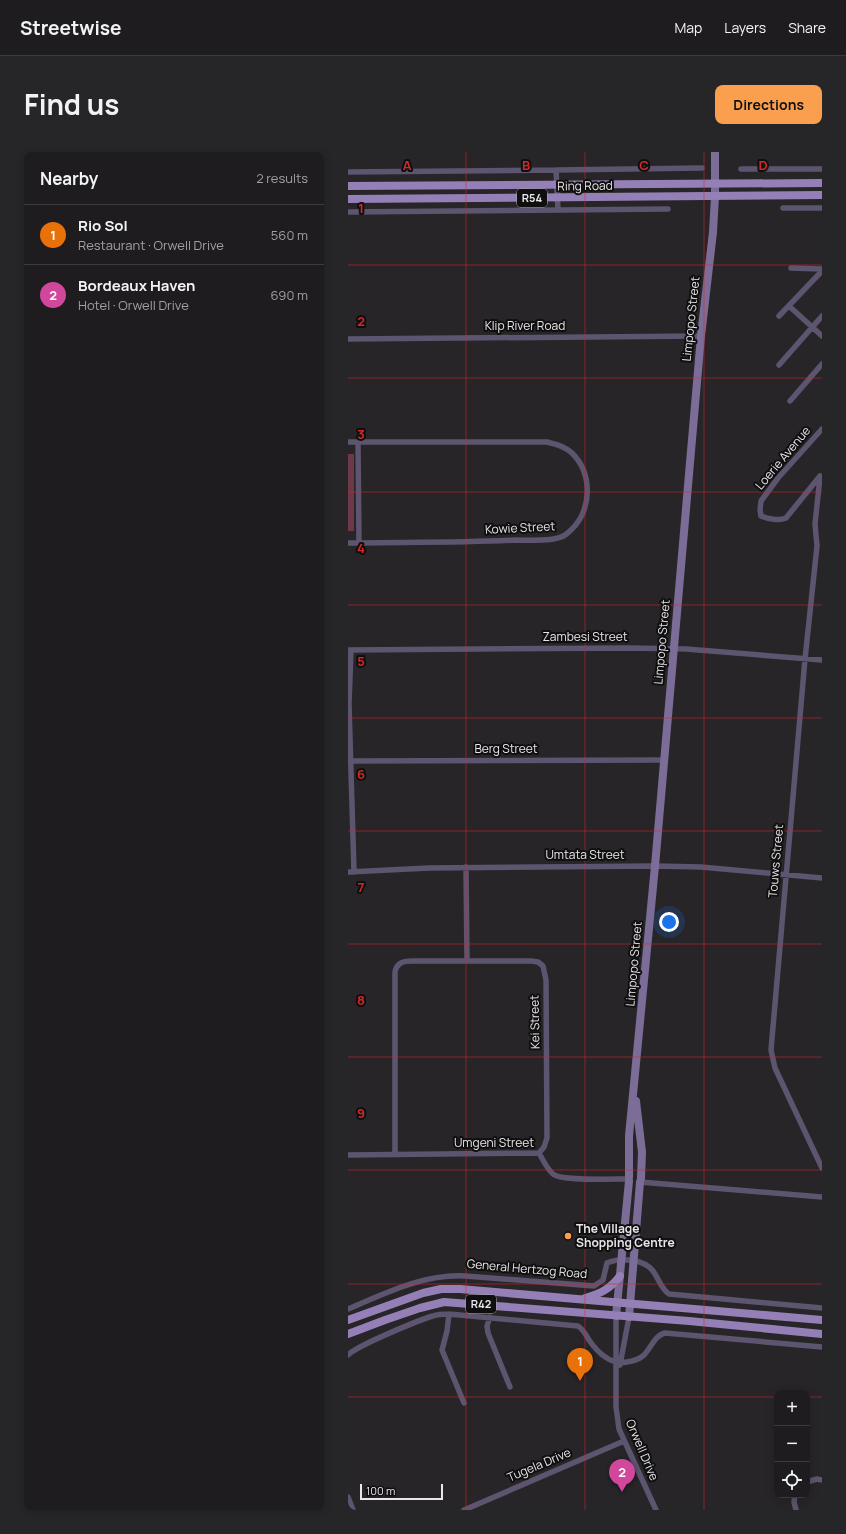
<!DOCTYPE html>
<html lang="en">
<head>
<meta charset="utf-8">
<style>
	body { margin:0; font-family:Manrope,sans-serif; background:#262527; color:#f1f3f6 }
	.controls { position:absolute; right:12px; bottom:12px; display:grid; overflow:hidden; border-radius:8px; box-shadow:0 2px 10px #0003 }
	.controls button { width:36px; height:36px; display:grid; place-items:center; padding:0; border:0; border-bottom:1px solid #3c3a3c; background:#1e1c1e; color:#f1f3f6; font:20px sans-serif }
	.scale { position:absolute; left:12px; bottom:10px; width:83px; box-sizing:border-box; padding-left:4px; border:2px solid #e8e6e8; border-top:0; font-size:11px; line-height:14px; white-space:nowrap; color:#e8e6e8; -webkit-text-stroke:3px #100f10; paint-order:stroke }
	.you { position:absolute; left:321px; top:770px; width:14px; height:14px; margin:-10px; border:3px solid #fff; border-radius:50%; background:#1a73e8; box-shadow:0 0 0 6px #1a73e833 }
	.badge { display:grid; place-items:center; width:26px; height:26px; border-radius:50%; background:#fa9f4e; color:#fff; font-size:13px; font-weight:700 }
	.pin { position:absolute; translate:-50% -33px; filter:drop-shadow(0 1px 2px #0008) }
	.pin::after { content:''; position:absolute; top:21px; width:14px; height:12px; background:inherit; clip-path:polygon(0 0,100% 0,50% 100%) }
	.list { margin:0; padding:0; list-style:none }
	h2 { display:flex; justify-content:space-between; align-items:center; height:52px; margin:0; padding:0 16px; font-size:17px }
	h2 small { font-size:13px; font-weight:400; color:#a1a1a4 }
	.list li { display:grid; grid-template-columns:26px 1fr auto; gap:12px; align-items:center; box-sizing:border-box; height:60px; padding:0 16px; border-top:1px solid #3c3a3c }
	.list b { display:block; font-size:15px; white-space:nowrap }
	.list p { margin:0; font-size:13px; white-space:nowrap; color:#a1a1a4 }
	.list em { font-size:13px; font-style:normal; color:#a1a1a4 }
	.icon { flex:none; width:22px; height:22px; fill:none; stroke:currentColor; stroke-width:2; stroke-linecap:round; stroke-linejoin:round }
	.map { position:relative; flex:none; width:474px; height:1358px; overflow:hidden; border-radius:8px }
	header { display:flex; align-items:center; gap:24px; box-sizing:border-box; height:56px; padding:0 20px; background:#1e1c1e; border-bottom:1px solid #3c3a3c }
	header strong { font-size:19px }
	nav { display:flex; gap:22px; margin-inline-start:auto; font-size:14px }
	.intro { display:flex; align-items:center; justify-content:space-between; box-sizing:border-box; height:96px; padding:0 24px }
	h1 { margin:0; font-size:28px }
	.button { padding:10px 18px; border-radius:8px; background:#fa9f4e; color:#111; font-size:14px; font-weight:700 }
	main { display:flex; gap:24px; padding:0 24px }
	aside { flex:1; background:#1e1c1e; border-radius:8px; box-shadow:0 2px 10px #0003 }
	.map>svg:first-child { display:block }
	.green { fill:#6d3849 }
	.lines { fill:none; stroke-linecap:round; stroke-linejoin:round }
	.street { stroke:#5d546f; stroke-width:5.5 }
	.secondary { stroke:#7c6d98; stroke-width:8 }
	.primary { stroke:#9480b7; stroke-width:8 }
	.grid { fill:none; stroke:#d62828; stroke-width:1; stroke-opacity:0.55 }
	.poi-dot { fill:#fa9f4e; stroke:#100f10; stroke-width:1.5 }
	.labels { text-anchor:middle; stroke-width:4; stroke-linejoin:round; paint-order:stroke }
	.shield { fill:#100f10; stroke:#a7a6a7; stroke-width:1 }
	.shield-label { font-size:11px; font-weight:bold; fill:#e8e6e8 }
	.street-label { font-size:12px; fill:#e8e6e8; stroke:#100f10 }
	.poi-label { font-size:12px; font-weight:bold; fill:#e8e6e8; stroke:#100f10; text-anchor:start }
	.grid-label { font-size:13px; text-anchor:middle; font-weight:bold; fill:#d62828; stroke:#100f10; stroke-width:4; stroke-linejoin:round; paint-order:stroke }
</style>
</head>
<body>
<header>
<strong>Streetwise</strong>
<nav><a>Map</a><a>Layers</a><a>Share</a></nav>
</header>
<div class="intro"><h1>Find us</h1><a class="button">Directions</a></div>
<main>
<aside>
<h2>Nearby<small>2 results</small></h2>
<ul class="list">
<li><span class="badge" style="background:#e8710a">1</span><div><b>Rio Sol</b><p>Restaurant · Orwell Drive</p></div><em>560 m</em></li>
<li><span class="badge" style="background:#d1479c">2</span><div><b>Bordeaux Haven</b><p>Hotel · Orwell Drive</p></div><em>690 m</em></li>
</ul>
</aside>
<div class="map">
<svg width="474" height="1358" viewBox="0 0 474 1358">
	<rect width="100%" height="100%" fill="#282528"/>
	<path class="green" d="M0 302H6V379H0Z"/>
	<g class="lines">
		<path class="street" d="M393 17H474
			M208 18 210 58
			M0 20 208 18 354 16
			M435 56H474
			M0 60 320 57
			M443 116 474 117
			M441 154 474 184
			M431 164 474 119
			M0 187 353 184
			M431 213 474 164
			M442 249 474 212
			M0 290H199C208 292 218 295 224 301 245 322 244 358 223 378 220 381 217 384 213 385 202 390 180 388 168 388 112 391 56 390 0 391
			M10 290 11 391
			M472 324 438 366C431 369 420 367 413 364L412 358 413 349 430 326 474 277
			M472 325 467 372 469 394 457 507 423 898 427 916 474 1016
			M0 498 281 496 338 497 474 508
			M3 498 1 552 6 720
			M0 609 316 608
			M118 715 119 809
			M0 720 81 716 307 714 353 715 474 726
			M0 1003 191 1001C195 1008 199 1017 205 1022 212 1029 267 1027 280 1027
			M47 1003V820C49 810 56 809 65 809H183L190 810 195 814 198 828 199 986 196 995 191 1001
			M292 1030 474 1045
			M0 1157C38 1141 75 1122 117 1124L246 1134 255 1128 259 1111C272 1105 296 1107 305 1119 311 1127 313 1137 321 1142L474 1156
			M101 1162 99 1179 94 1198 116 1251
			M268 1164V1255L271 1277 308 1358
			M142 1165 139 1174 140 1181 162 1235
			M0 1203C8 1194 71 1168 85 1164 90 1162 95 1162 101 1162L230 1174C235 1177 238 1183 241 1188 250 1201 263 1213 279 1210 285 1209 292 1207 296 1203 303 1196 307 1183 317 1181L474 1195
			M272 1213 281 1165
			M459 1330 469 1327 474 1328
			M447 1343 446 1350 448 1358
			M0 1345 5 1358
			M116 1358 276 1289"/>
		<path class="secondary" d="M288 949 294 1000 293 1026
			M281 1025V984L307 714 353 184 365 80 367 44V0
			M268 1164 281 1029
			M281 1165 292 1030"/>
		<path class="primary" d="M0 34 474 31
			M0 47 474 43
			M237 1146C252 1142 262 1137 272 1124
			M0 1168 75 1141 93 1137H112L474 1168
			M0 1182 37 1168 72 1156 96 1150 341 1169 474 1182"/>
	</g>
	<path class="grid" d="M118 0V1358M237 0V1358M356 0V1358M0 113H474M0 226H474M0 340H474M0 453H474M0 566H474M0 679H474M0 792H474M0 905H474M0 1018H474M0 1132H474M0 1245H429M459 1245H474"/>
	<circle class="poi-dot" cx="220" cy="1084" r="4"/>
	<g class="labels">
		<g class="shield">
			<rect x="169" y="37" width="30" height="18" rx="3"/>
			<rect x="118" y="1143" width="30" height="18" rx="3"/>
		</g>
		<g class="shield-label">
			<text x="184" y="50">R54</text>
			<text x="133" y="1156">R42</text>
		</g>
		<g class="street-label">
			<text transform="translate(237 34) rotate(-1)" y="4">Ring Road</text>
			<text transform="translate(343 167) rotate(-84)" y="4">Limpopo Street</text>
			<text x="177" y="178">Klip River Road</text>
			<text transform="translate(435 306) rotate(-50)" y="4">Loerie Avenue</text>
			<text transform="translate(172 376) rotate(-3)" y="4">Kowie Street</text>
			<text x="237" y="489">Zambesi Street</text>
			<text transform="translate(314 490) rotate(-85)" y="4">Limpopo Street</text>
			<text x="158" y="601">Berg Street</text>
			<text x="237" y="707">Umtata Street</text>
			<text transform="translate(428 709) rotate(-85)" y="4">Touws Street</text>
			<text transform="translate(286 812) rotate(-85)" y="4">Limpopo Street</text>
			<text transform="translate(187 870) rotate(-91)" y="4">Kei Street</text>
			<text x="146" y="995">Umgeni Street</text>
			<text transform="translate(179 1117) rotate(5)" y="4">General Hertzog Road</text>
			<text transform="translate(294 1298) rotate(67)" y="4">Orwell Drive</text>
			<text transform="translate(191 1313) rotate(-23)" y="4">Tugela Drive</text>
		</g>
		<g class="poi-label">
			<text x="228" y="1081">The Village<tspan x="228" dy="14">Shopping Centre</tspan></text>
		</g>
	</g>
	<g class="grid-label">
		<text x="59" y="18">A</text>
		<text x="178" y="18">B</text>
		<text x="296" y="18">C</text>
		<text x="415" y="18">D</text>
		<text x="13" y="61">1</text>
		<text x="13" y="174">2</text>
		<text x="13" y="287">3</text>
		<text x="13" y="401">4</text>
		<text x="13" y="514">5</text>
		<text x="13" y="627">6</text>
		<text x="13" y="740">7</text>
		<text x="13" y="853">8</text>
		<text x="13" y="966">9</text>
	</g>
</svg>
<div class="controls">
<button>+</button>
<button>−</button>
<button><svg class="icon" aria-label="locate" viewBox="0 0 24 24"><circle cx="12" cy="12" r="6"/><path d="M12 2v4M12 18v4M2 12h4M18 12h4"/></svg></button>
</div>
<div class="scale">100 m</div>
<div class="you"></div>
<div class="pin badge" style="left:232px;top:1229px;background:#e8710a">1</div>
<div class="pin badge" style="left:274px;top:1340px;background:#d1479c">2</div>
</div>
</main>
</body>
</html>
